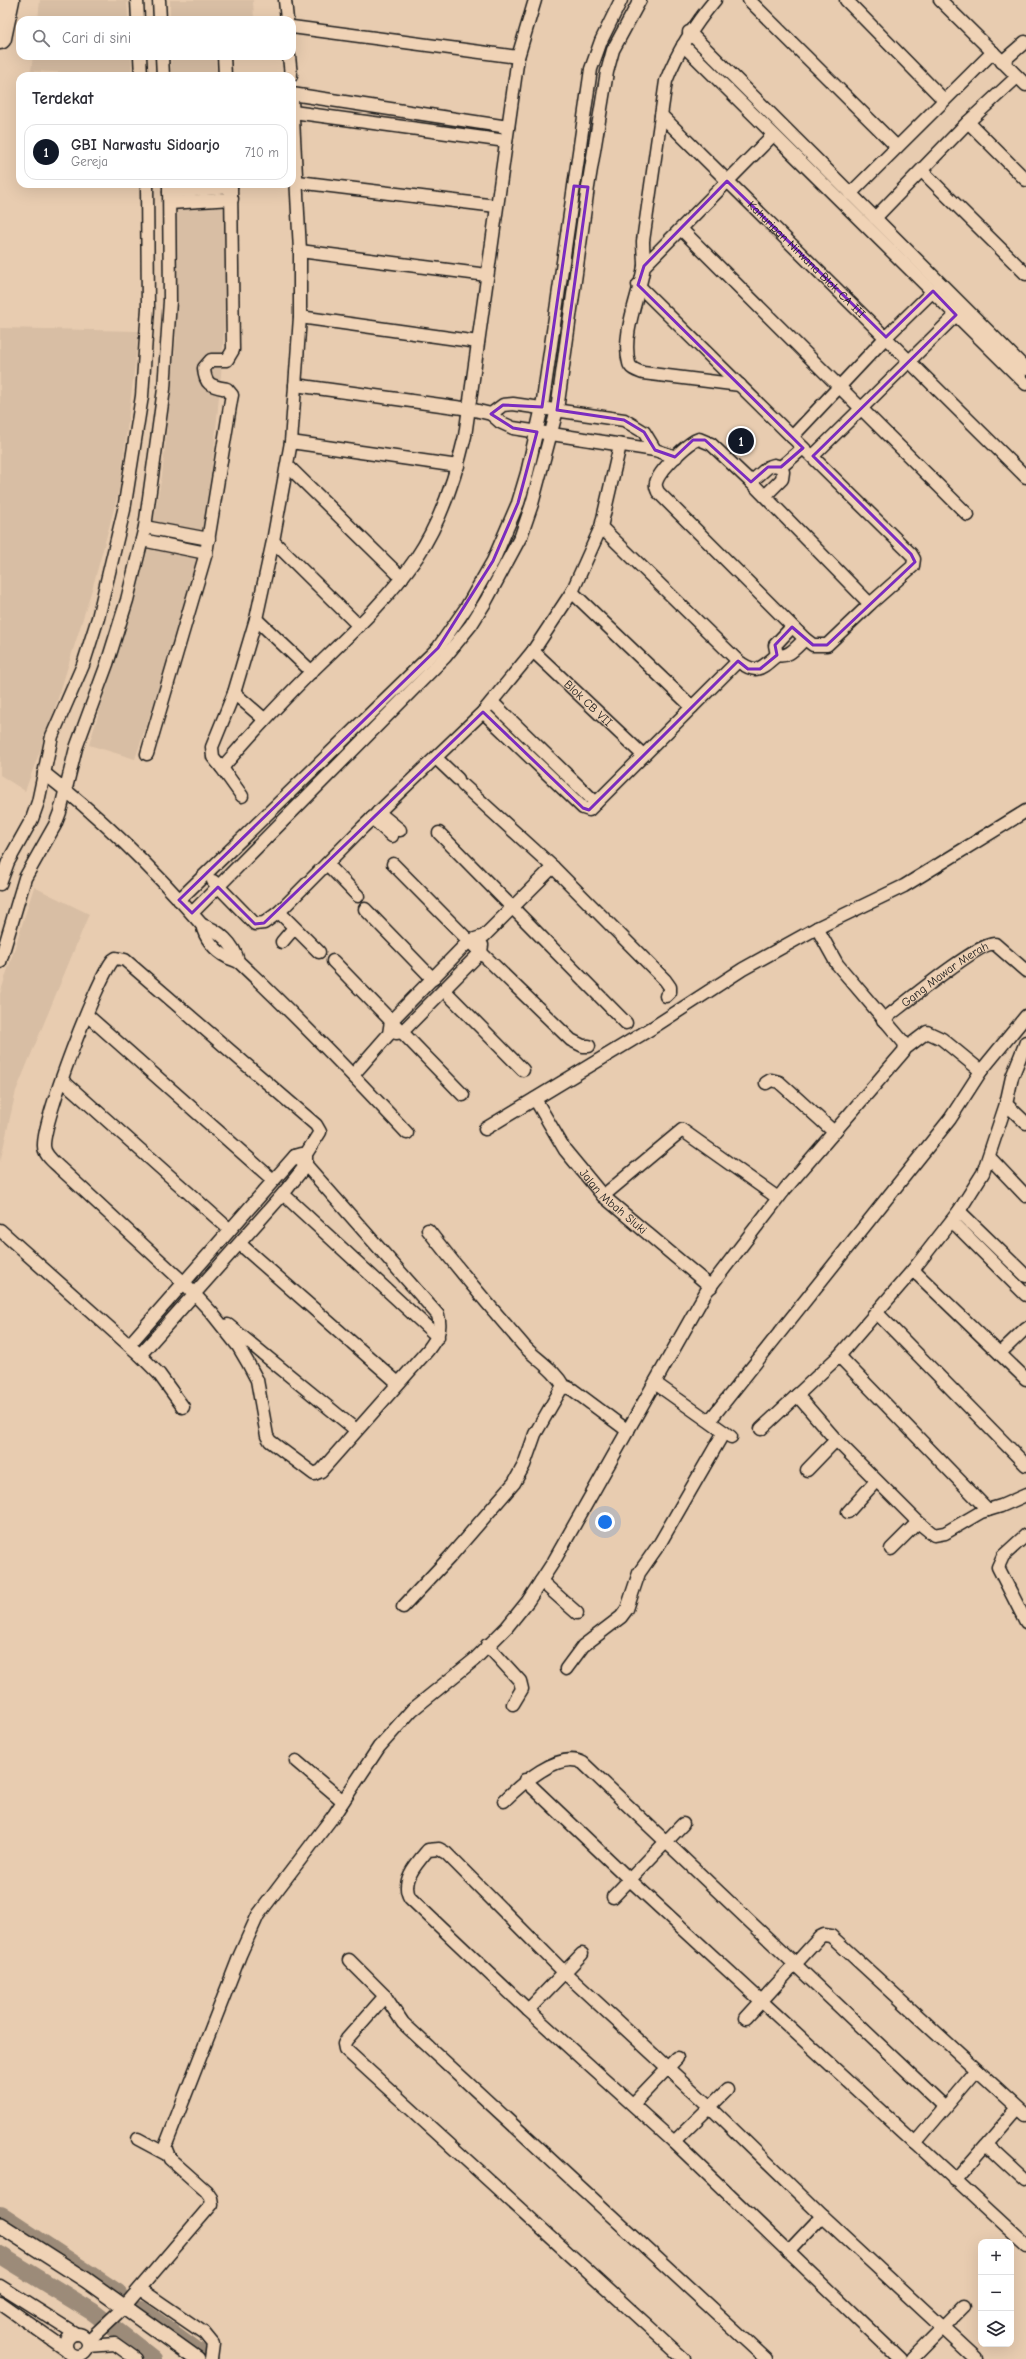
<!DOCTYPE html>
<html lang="id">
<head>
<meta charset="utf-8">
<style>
	body { margin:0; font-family:"Comic Neue",sans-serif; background:#f2f2f3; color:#2b2b33 }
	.controls { position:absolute; right:12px; bottom:12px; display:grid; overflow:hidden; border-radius:8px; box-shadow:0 4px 16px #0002 }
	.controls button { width:36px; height:36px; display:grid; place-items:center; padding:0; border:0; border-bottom:1px solid #e1e1e2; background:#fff; color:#2b2b33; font:20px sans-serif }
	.you { position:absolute; left:605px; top:1522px; width:14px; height:14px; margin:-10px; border:3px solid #fff; border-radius:50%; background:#1a73e8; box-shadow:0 0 0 6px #1a73e833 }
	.badge { display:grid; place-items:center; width:26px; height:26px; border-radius:50%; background:#111827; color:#fff; font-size:13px; font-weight:700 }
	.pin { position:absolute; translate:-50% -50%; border:2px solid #fff; box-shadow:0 1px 4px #0006 }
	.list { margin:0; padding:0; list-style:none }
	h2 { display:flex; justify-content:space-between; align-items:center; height:52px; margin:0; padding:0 16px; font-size:17px }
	h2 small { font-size:13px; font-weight:400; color:#7c7c81 }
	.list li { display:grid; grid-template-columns:26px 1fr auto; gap:12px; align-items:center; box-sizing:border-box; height:56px; margin:0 8px 8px; padding:0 8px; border:1px solid #e1e1e2; border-radius:12px }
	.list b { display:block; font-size:15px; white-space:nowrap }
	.list p { margin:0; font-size:13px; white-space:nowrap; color:#7c7c81 }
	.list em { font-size:13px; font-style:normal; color:#7c7c81 }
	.icon { flex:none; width:22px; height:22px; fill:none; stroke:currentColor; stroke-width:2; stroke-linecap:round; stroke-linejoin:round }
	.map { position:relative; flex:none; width:1026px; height:2359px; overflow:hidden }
	.search { position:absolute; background:#fff; box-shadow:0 4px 16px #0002; left:16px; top:16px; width:280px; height:44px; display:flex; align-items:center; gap:10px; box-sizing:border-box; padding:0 14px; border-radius:12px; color:#7c7c81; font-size:15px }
	.panel { position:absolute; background:#fff; box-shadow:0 4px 16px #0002; left:16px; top:72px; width:280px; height:116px; border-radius:12px }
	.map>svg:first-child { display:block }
	.built { fill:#d8bea4 }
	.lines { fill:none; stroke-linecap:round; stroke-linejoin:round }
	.river { stroke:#9c8b79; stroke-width:18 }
	.minor-casing { stroke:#1c1c1c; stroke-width:15 }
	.tertiary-casing { stroke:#1c1c1c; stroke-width:18 }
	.motorway-casing { stroke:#1c1c1c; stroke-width:25 }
	.minor { stroke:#f0d3b6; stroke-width:12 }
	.tertiary { stroke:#f0d3b6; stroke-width:15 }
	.motorway { stroke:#f0d3b6; stroke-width:22 }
	.marked { fill:none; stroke:#7b2cbf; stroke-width:3; stroke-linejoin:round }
	.labels { text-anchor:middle; stroke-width:3; stroke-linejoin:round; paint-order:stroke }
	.street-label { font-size:12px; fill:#1c1c1c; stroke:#f0d3b6 }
</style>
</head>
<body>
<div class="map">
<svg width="1026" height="2359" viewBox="0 0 1026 2359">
	<rect width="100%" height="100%" fill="#e8ccb0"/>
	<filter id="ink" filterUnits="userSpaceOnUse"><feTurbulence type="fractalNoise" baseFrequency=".025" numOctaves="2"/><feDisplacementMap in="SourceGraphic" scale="8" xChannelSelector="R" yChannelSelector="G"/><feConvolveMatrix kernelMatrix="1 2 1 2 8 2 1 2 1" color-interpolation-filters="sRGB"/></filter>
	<g filter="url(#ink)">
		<path class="built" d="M40 0H127L128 20H38Z
			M170 0H253L254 20H170Z
			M33 56H131L132 76 31 71Z
			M171 56H215L217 76H171Z
			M175 184H224L227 292 221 374 214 452 200 551 167 665 135 759 89 745 145 561 162 476 176 340Z
			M0 328 139 331 120 487 93 586 50 724 25 791 0 775Z
			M34 887 89 914 16 1091 0 1162V994Z"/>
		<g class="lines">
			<path class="river" d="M0 2215 118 2293
				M0 2255 93 2312 153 2359
				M141 2310 208 2359"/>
			<defs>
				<g id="minor">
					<path d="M137 0 138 20"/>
					<path d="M159 0 160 20"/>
					<path d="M285 0 287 20"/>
					<path d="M715 0C694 25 678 50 666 81L643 241C643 249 644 258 644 266 640 294 621 334 629 363 630 369 638 371 643 373L740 385"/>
					<path d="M749 0 897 147"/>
					<path d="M846 0 944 100"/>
					<path d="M940 0 1026 85"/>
					<path d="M292 27 518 57"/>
					<path d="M689 32 1026 369"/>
					<path d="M683 45 1026 384"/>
					<path d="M140 56 141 76"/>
					<path d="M162 56 163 76"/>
					<path d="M224 56 225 76"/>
					<path d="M289 56 291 76"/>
					<path d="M1002 62 1025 42"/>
					<path d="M292 94 508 127"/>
					<path d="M292 100 300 251V317L291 442 273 541 256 619 234 693 212 747 213 757 222 768C250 735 279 704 310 673 348 636 387 601 417 557 441 521 455 479 465 436L518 57 535 0"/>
					<path d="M293 112 506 141"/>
					<path id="s1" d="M661 115 1026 477"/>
					<path d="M968 122 1026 180"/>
					<path d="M922 171 1026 274"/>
					<path d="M298 182 496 206"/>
					<path d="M169 192 231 187"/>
					<path d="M850 194 993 52"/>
					<path d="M170 203 232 199"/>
					<path d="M875 218 968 122 1017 77"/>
					<path d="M681 229 968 515"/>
					<path d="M300 251 487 275"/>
					<path d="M644 266 773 135"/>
					<path d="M638 285 911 554 914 559 913 566 870 604"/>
					<path d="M300 317 478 342"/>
					<path d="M295 385 470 409 491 414"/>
					<path d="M792 437 886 337 933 291"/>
					<path d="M699 439 711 444 751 482 870 604 827 645H813L805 639 658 492C657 489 655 487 656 483 658 472 688 442 699 439Z"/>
					<path d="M291 442 458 466"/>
					<path d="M655 450 644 432 624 420 513 404 503 405 491 414 500 422 513 428 655 450 676 457"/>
					<path d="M813 456 956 315"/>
					<path d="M287 465 402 578"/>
					<path d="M781 467 803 448"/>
					<path d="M751 482 768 467 774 465 781 467 783 472 782 479 765 496"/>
					<path d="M145 527 209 539"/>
					<path d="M601 527 738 661C757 675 760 669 777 655"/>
					<path d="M142 540 206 553"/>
					<path d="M273 541 359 626"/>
					<path d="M572 592 692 707"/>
					<path d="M256 619 312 672"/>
					<path d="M792 627 775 645 777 655C789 658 796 647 805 639"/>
					<path id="s2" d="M533 651 643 755"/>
					<path d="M234 693 264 719"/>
					<path d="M492 702 596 803"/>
					<path d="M483 712 583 808 589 810 738 661"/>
					<path d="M147 754 206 553 231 400 232 395 227 389C212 386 205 386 204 368L211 360H227L233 350 231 184"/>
					<path d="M436 758 458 779"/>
					<path d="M222 768 242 796"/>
					<path d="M44 773C101 817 155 871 202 925 205 938 215 951 227 957 232 960 237 960 241 964 298 1018 353 1075 407 1133"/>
					<path d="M463 785 553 867 665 980 670 987V992L666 996"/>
					<path d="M378 812 400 830"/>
					<path d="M372 818 392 836"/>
					<path d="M439 833 626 1023"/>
					<path d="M327 864 358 896"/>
					<path d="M393 864 469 941 571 1040 583 1046H589"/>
					<path d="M213 881 255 924 264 923 279 912"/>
					<path d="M0 884 8 862 32 819 38 802 52 736 83 665 98 618 124 510 142 396 148 308 147 184"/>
					<path d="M179 900 438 648 466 608 493 561 518 503 527 473 542 407 591 69 601 41 621 0"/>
					<path d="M365 909 433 979"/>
					<path d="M192 913 445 657 471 625 486 601 521 536 532 504 557 410 588 187 607 72 613 50 640 0"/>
					<path d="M202 925C219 930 234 944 238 961"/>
					<path d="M282 942 294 928"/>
					<path d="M319 952 279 912 363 827 483 712 533 651 572 592 601 527 620 445"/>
					<path d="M333 961 463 1095"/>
					<path d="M0 962 25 878 55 825 60 812 76 748 107 664 127 600 145 527 164 389 170 301 169 184"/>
					<path d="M444 990 523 1070"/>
					<path d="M87 1015 273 1180"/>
					<path id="s3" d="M883 1020C899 1008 981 940 995 944L1026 971"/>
					<path d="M396 1033 402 1032 481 952 482 945"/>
					<path d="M906 1048 927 1032 942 1039 981 1071"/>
					<path d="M353 1075 389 1034 391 1021 469 941 484 936 553 867"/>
					<path d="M62 1080 229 1229"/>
					<path d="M766 1083 771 1080 779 1082 834 1132"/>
					<path id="s4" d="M535 1099 565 1150 603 1196 711 1287"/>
					<path d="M1006 1104 1026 1123"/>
					<path d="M485 1129 652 1028 743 969 817 928 904 886 1026 811"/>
					<path d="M989 1157 1026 1196"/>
					<path d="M283 1194 438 1337"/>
					<path d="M603 1196 682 1130 778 1198"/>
					<path d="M959 1211 1026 1276"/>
					<path d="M952 1221 1026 1295"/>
					<path d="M0 1230 140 1355 159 1374 183 1407"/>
					<path d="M428 1230C459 1270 491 1308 524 1346 537 1360 555 1370 564 1387"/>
					<path d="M240 1244 398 1383"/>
					<path d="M913 1270 1026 1379"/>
					<path d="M877 1313 1026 1465"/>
					<path d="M228 1325 356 1430"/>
					<path d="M129 1345 295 1156 302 1154"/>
					<path d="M1000 1353 1026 1328"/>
					<path d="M140 1355 283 1194 306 1165V1154L320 1132 316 1125 125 960 116 958 113 960C96 981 43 1120 44 1146 44 1155 54 1162 60 1168L183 1282 211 1312 238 1346 248 1363 257 1380 267 1436 270 1441 314 1474 321 1471 428 1350C437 1338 442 1331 438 1315L306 1165 295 1156"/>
					<path d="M839 1356 988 1510"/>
					<path d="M655 1383 731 1437"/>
					<path d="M797 1395 836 1440 918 1522 934 1535 945 1533 981 1512 1001 1506 1026 1495"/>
					<path d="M710 1420 950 1119 981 1071 1026 1016"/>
					<path d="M761 1429 839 1356 913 1270 959 1211 983 1173 1006 1104 1012 1077 1026 1042"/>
					<path d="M807 1470 836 1440"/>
					<path d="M848 1512 876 1481"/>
					<path d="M1026 1535 1003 1556 998 1567 1026 1622"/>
					<path d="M891 1549 918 1522"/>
					<path d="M541 1581 577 1613"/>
					<path d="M403 1607 449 1558 514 1483 524 1465 535 1434 561 1389 567 1387 573 1390 628 1431"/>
					<path d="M487 1645 520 1681 522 1689 513 1704"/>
					<path d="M566 1669 583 1646 621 1617 627 1609 639 1573 660 1543 724 1432"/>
					<path d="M296 1761 343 1801"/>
					<path d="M525 1780 630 1880 1026 2245"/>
					<path d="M504 1801C520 1785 559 1750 583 1763L945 2107"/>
					<path d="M613 1897 683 1824"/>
					<path d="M349 1960 385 1996 403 2023 766 2359"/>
					<path d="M385 1996 347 2039 344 2044 345 2049 684 2359"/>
					<path d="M528 2010 582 1954"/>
					<path d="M746 2018 820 1937 824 1935 831 1936 1026 2115"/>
					<path d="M633 2104 677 2058"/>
					<path d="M138 2139 166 2154"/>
					<path d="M674 2142 727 2090"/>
					<path d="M915 2143 977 2070"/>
					<path d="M987 2145 1026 2181"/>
					<path d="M955 2181 1018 2108"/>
					<path d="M788 2252 822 2216"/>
					<path d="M0 2286 76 2334"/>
					<path d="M140 2289 204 2333 213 2344 211 2359"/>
					<path d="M0 2303 67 2350"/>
					<circle cx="77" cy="2345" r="11"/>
					<path d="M88 2341 123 2308 212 2204 211 2198 206 2191 170 2159 165 2147 240 1955 258 1915 334 1815 379 1747 412 1710 474 1660 507 1627 528 1601 554 1561 706 1292 786 1188 904 1051 905 1044 837 964 817 928"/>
					<path d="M89 2346 115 2344 136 2359"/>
					<path d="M900 2359 674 2142 528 2010 410 1898C400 1881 417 1863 428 1850L439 1849 446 1853 565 1973 710 2107 822 2216 976 2359"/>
					<path d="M912 2359 965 2305"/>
				</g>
				<path id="tertiary" d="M0 2225 86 2280 197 2359"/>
				<path id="motorway" d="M0 38 8 0"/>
			</defs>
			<use href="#minor" class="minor-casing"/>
			<use href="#tertiary" class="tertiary-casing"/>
			<use href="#motorway" class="motorway-casing"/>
			<use href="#minor" class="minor"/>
			<use href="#tertiary" class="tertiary"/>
			<use href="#motorway" class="motorway"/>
		</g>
	</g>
	<path class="marked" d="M727 181 886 337 933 291 956 315 813 456 911 554 915 562 827 645H813L792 627 775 645 777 655 760 669H748L738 661 589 810 583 808 483 712 264 923 255 924 218 887 192 913 179 900 438 648 493 561 518 503 537 432 513 428 491 414 503 405 542 407 574 186 588 187 557 410 624 420 644 432 655 450 675 457 693 440H705L751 482 768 467H781L803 448 638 285 644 266Z"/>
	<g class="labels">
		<g class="street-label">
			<text dy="4" stroke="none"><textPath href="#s1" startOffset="205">Kahuripan Nirwana Blok CA III</textPath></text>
			<text dy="4" stroke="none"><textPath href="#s2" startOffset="76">Blok CB VII</textPath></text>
			<text dy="4" stroke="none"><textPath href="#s3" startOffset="77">Gang Mawar Merah</textPath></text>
			<text dy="4" stroke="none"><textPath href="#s4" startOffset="130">Jalan Mbah Sluki</textPath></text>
		</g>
	</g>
</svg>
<div class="controls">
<button>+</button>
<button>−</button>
<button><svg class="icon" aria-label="layers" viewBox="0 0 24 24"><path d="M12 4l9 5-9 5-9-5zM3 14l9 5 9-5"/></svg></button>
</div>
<div class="you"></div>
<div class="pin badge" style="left:741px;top:441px">1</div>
<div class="search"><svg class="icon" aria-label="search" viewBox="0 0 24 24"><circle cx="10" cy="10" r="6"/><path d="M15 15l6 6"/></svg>Cari di sini</div>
<section class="panel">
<h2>Terdekat<small></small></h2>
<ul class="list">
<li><span class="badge">1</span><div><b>GBI Narwastu Sidoarjo</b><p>Gereja</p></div><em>710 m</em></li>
</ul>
</section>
</div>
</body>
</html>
